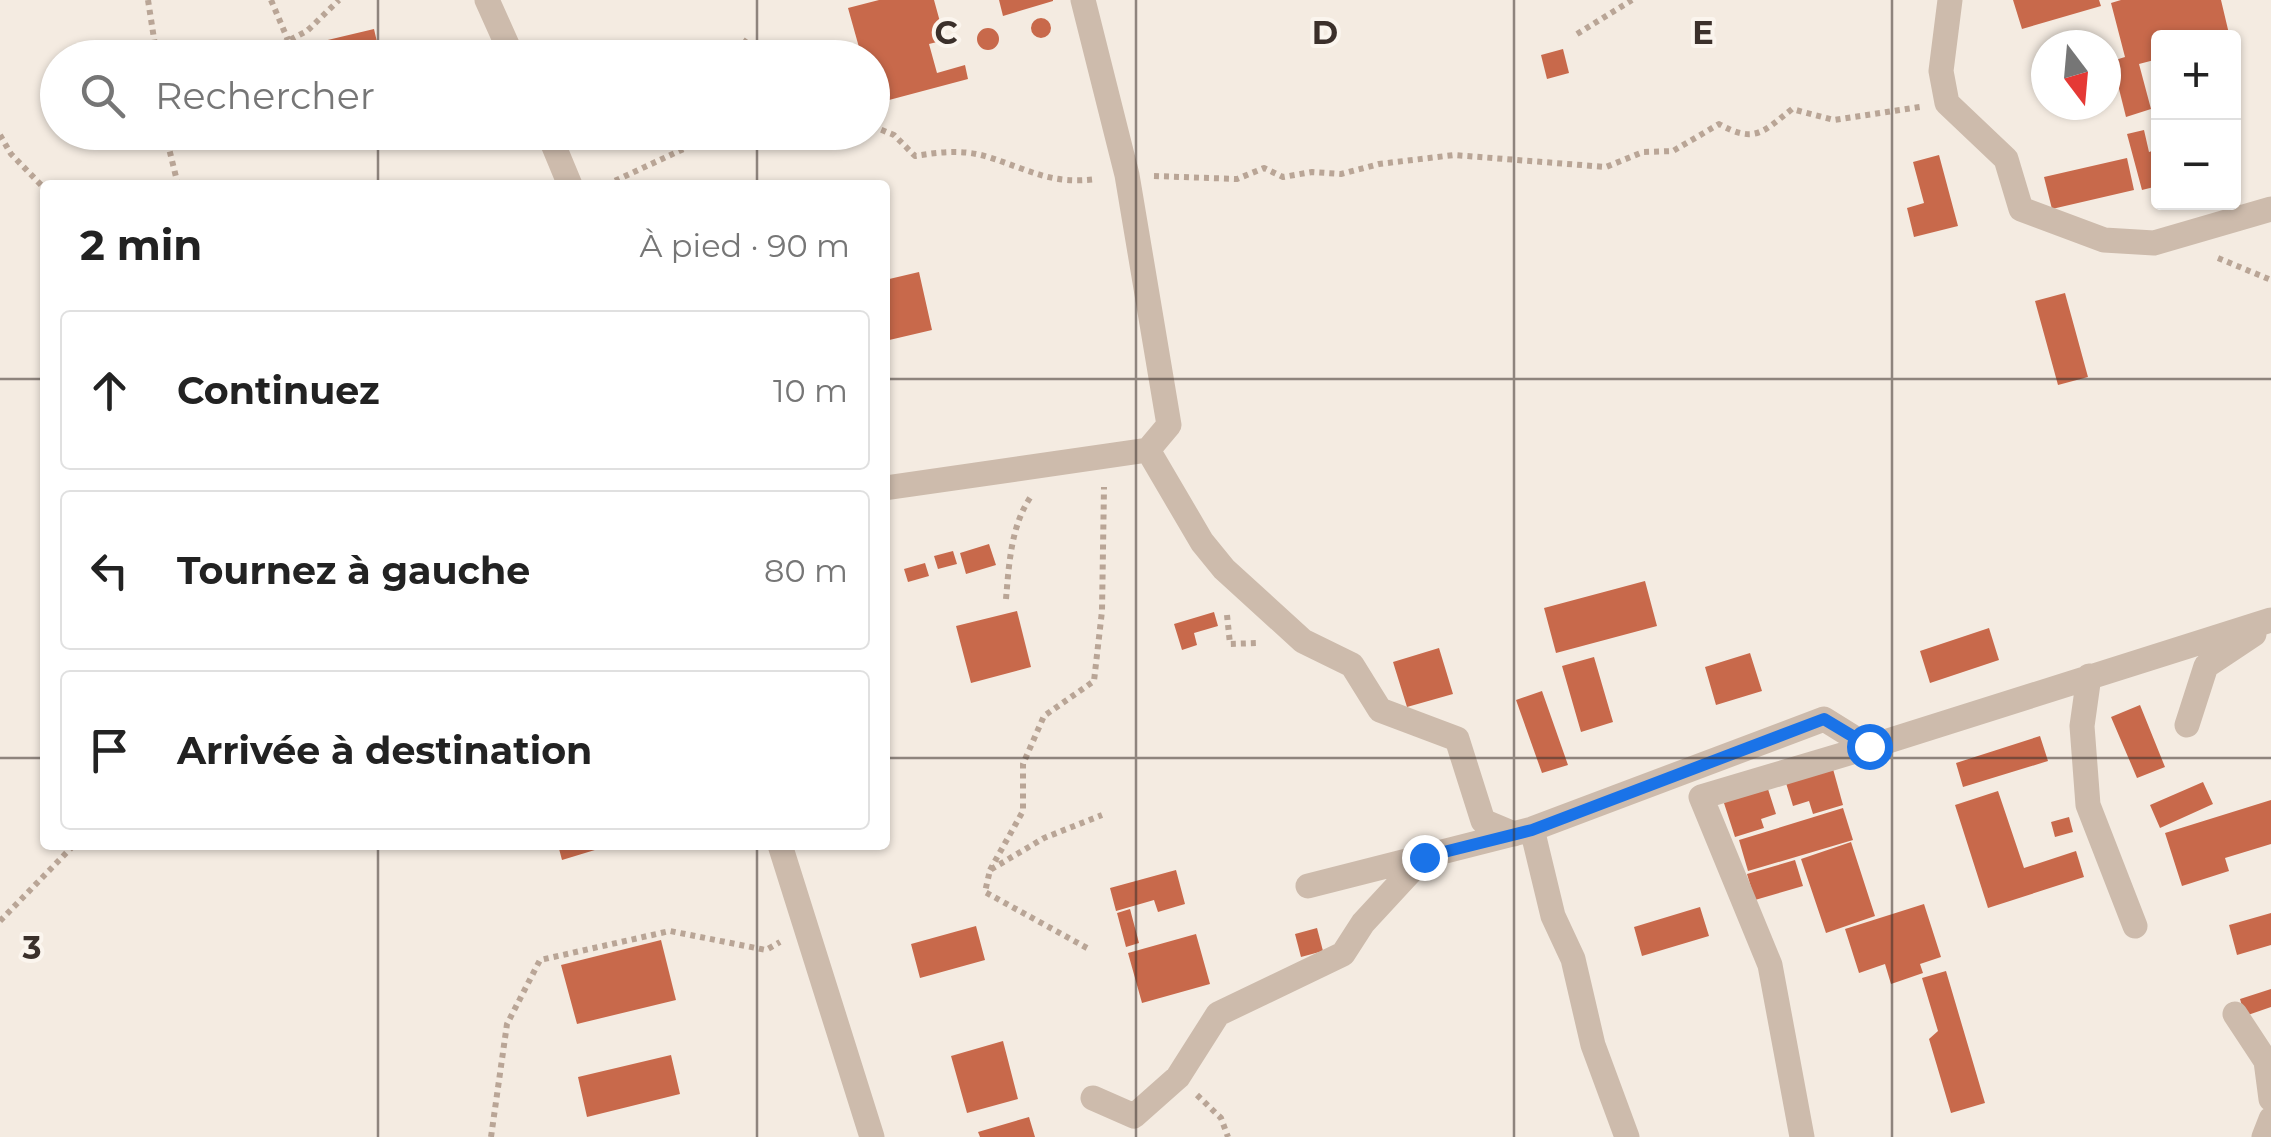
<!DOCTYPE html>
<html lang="fr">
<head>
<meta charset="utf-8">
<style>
	body { margin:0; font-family:Montserrat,sans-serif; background:#f6f6f6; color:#222 }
	.controls { position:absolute; right:30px; top:30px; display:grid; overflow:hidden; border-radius:10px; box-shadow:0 2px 8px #0004 }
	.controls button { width:90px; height:90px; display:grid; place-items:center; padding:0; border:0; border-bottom:2px solid #e0e0e0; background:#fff; color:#222; font:50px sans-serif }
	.compass { position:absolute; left:2031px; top:30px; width:90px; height:90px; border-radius:50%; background:#fff; box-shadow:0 2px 8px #0004; rotate:164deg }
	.stop { position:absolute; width:30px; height:30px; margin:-22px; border:8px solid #1a73e8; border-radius:50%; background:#fff }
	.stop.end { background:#1a73e8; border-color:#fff; box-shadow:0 2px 10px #0008 }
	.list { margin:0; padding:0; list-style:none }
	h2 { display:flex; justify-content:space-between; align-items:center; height:130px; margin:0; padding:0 40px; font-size:42px }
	h2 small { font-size:32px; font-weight:400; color:#767676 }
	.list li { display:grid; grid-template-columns:65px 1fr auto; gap:30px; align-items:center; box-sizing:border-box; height:160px; margin:0 20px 20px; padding:0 20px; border:2px solid #e0e0e0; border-radius:10px }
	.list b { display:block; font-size:38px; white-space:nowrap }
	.list em { font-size:32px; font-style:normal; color:#767676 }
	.icon { flex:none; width:55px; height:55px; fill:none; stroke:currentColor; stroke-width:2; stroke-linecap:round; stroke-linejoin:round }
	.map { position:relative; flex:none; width:2271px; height:1137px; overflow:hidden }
	.search { position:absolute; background:#fff; box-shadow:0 2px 8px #0004; left:40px; top:40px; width:850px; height:110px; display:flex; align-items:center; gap:25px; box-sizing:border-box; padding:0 35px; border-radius:55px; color:#767676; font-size:38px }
	.panel { position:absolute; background:#fff; box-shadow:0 2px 8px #0004; left:40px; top:180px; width:850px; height:670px; border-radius:10px }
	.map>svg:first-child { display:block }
	.building { fill:#c8694b }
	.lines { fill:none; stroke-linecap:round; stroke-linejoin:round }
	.path { stroke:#b9a596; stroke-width:6; stroke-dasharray:5 5; stroke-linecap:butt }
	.minor { stroke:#cdbbac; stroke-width:25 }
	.tertiary { stroke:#cdbbac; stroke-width:25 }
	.route { stroke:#1a73e8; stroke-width:12 }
	.grid { fill:none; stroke:#3b302b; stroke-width:2.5; stroke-opacity:0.55 }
	.grid-label { font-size:32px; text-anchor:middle; font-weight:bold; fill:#3b302b; stroke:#fbf5ee; stroke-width:8; stroke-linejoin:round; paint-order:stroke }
</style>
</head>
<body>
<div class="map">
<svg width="2271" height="1137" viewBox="0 0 2271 1137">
	<rect width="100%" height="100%" fill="#f4ebe1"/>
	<path class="building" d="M879 0H934L945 40 929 44 937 73 965 65 968 79 874 104 872 58H862L848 8Z
		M999 0H1053V1L1003 16Z
		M2013 0H2099L2101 6 2022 29Z
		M2121 0H2221L2230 38H2158V59L2139 64 2151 109 2126 117 2112 61 2125 57 2111 3Z
		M1031 28a10 10 0 1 1 20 0a10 10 0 1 1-20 0Z
		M977 39a11 11 0 1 1 22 0a11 11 0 1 1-22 0Z
		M374 29 380 55 296 58 294 48Z
		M1563 49 1569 73 1547 79 1541 55Z
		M2144 130 2149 152 2158 149V186L2142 190 2127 134Z
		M1939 155 1958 226 1914 237 1907 208 1924 203 1913 162Z
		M2127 158 2134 190 2052 209 2044 177Z
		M919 272 932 330 885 341V280Z
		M2065 293 2088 377 2058 385 2035 301Z
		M989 544 996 565 966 574 960 553Z
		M953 551 957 564 938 569 934 556Z
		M925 563 929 576 908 582 904 569Z
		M1645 581 1657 626 1556 653 1544 608Z
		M1017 611 1031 667 971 683 956 626Z
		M1214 612 1218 626 1194 633 1197 645 1182 650 1174 624Z
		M1989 628 1999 660 1930 683 1920 651Z
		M1439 648 1453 694 1407 707 1393 662Z
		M1750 653 1762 691 1716 705 1705 667Z
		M1594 657 1613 722 1581 732 1562 666Z
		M1542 691 1568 765 1542 773 1516 700Z
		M2140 705 2165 767 2137 778 2111 717Z
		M2040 736 2048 761 1963 787 1956 763Z
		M1833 769 1843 805 1813 814 1809 801 1793 806 1786 783Z
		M2203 782 2213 804 2160 828 2150 805Z
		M1767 786 1776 814 1761 819 1764 828 1735 837 1723 800Z
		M1998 791 2024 868 2076 851 2084 877 1988 908 1955 805Z
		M2271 800V844L2225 858 2229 871 2182 886 2165 833Z
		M1843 808 1853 840 1748 871 1739 840Z
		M2069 817 2073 832 2055 837 2051 822Z
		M1851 842 1875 916 1826 933 1801 859Z
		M558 845H608V846L562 860Z
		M1795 860 1803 886 1755 900 1747 874Z
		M1176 870 1185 904 1158 912 1154 900 1116 911 1110 888Z
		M1924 904 1941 957 1920 964 1923 973 1891 984 1885 964 1859 973 1845 929Z
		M1700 907 1709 936 1642 956 1634 927Z
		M1130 909 1139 943 1126 947 1117 913Z
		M2271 913V945L2237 955 2229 925Z
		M976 926 985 960 920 978 911 944Z
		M1317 928 1323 951 1301 957 1295 934Z
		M1196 934 1210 984 1142 1003 1128 953Z
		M661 940 676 1000 577 1024 561 965Z
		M1946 971 1985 1103 1951 1113 1929 1039 1938 1031 1922 978Z
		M2271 989V1007L2245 1016 2240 999Z
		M1003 1041 1018 1099 967 1113 951 1056Z
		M671 1055 680 1094 587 1117 578 1077Z
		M1029 1117 1035 1137H980L978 1132Z"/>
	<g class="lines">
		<path class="path" d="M148 0 157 58
			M271 0 288 40
			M1577 34 1632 0
			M743 40 768 58
			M255 58 307 31 339 0
			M872 126 894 135 915 156C940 152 963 149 988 157 1030 170 1051 185 1097 179
			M165 132 178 185
			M0 135 11 154 45 189
			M1154 176 1237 179 1264 168 1283 177 1312 172 1341 174 1379 164 1454 155 1606 167 1643 152 1673 151 1719 124C1755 144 1763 132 1792 109L1834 120 1920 107
			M606 185 720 132
			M2218 258 2271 280
			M1006 599C1009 564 1011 524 1032 495
			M1227 615 1230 644 1258 643
			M990 870 1023 811V764L1044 716 1094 681 1102 611 1104 487
			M0 921 74 845
			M1087 948 985 892 990 870 1044 838 1102 815
			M1197 1095 1221 1118 1228 1137
			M491 1137 507 1024 540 960 670 931 766 950 780 942"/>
		<path class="minor" d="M1950 0 1941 71 1947 103 2006 159 2021 209 2104 240 2154 243 2271 209
			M1148 450 1202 542 1224 569 1303 641 1352 665 1380 710 1457 739 1483 821 1514 834
			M885 488 1148 450 1169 425 1127 175 1083 0
			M2089 676 2082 726 2088 805 2135 926
			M2187 725 2206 666 2254 634
			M1532 829 1553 916 1573 959 1593 1045 1627 1137
			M1308 886 1532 829 1824 719 1869 747 2271 620
			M2235 1014 2266 1061 2271 1099
			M1093 1098 1134 1116 1178 1077 1218 1014 1343 954 1363 923 1424 857
			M1802 1137 1770 965 1701 797 1869 747
			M2264 1137 2271 1119"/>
		<path class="tertiary" d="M487 0 513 58
			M548 132 570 185
			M780 845 872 1137"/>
	</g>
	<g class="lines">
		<path class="route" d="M1424 857 1532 830 1824 719 1869 746"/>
	</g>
	<path class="grid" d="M378 0V58M757 0V58M1136 0V1137M1514 0V1137M1892 0V1137M378 132V185M757 132V185M0 379H45M885 379H2271M0 758H45M885 758H2271M378 845V1137M757 845V1137"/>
	<g class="grid-label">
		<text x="946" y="44">C</text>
		<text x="1325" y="44">D</text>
		<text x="1703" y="44">E</text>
		<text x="32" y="959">3</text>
	</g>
</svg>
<div class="controls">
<button>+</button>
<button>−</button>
</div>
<svg class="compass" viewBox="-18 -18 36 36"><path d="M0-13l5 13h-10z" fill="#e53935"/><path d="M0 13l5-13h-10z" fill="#767676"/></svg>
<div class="stop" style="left:1869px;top:746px"></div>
<div class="stop end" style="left:1424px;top:857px"></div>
<div class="search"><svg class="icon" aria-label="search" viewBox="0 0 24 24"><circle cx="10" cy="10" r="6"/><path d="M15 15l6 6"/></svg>Rechercher</div>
<section class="panel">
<h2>2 min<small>À pied · 90 m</small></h2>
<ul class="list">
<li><svg class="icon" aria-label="ahead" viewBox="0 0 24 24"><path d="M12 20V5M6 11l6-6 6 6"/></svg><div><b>Continuez</b></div><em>10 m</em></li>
<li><svg class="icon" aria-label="left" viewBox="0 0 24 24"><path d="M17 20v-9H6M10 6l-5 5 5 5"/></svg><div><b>Tournez à gauche</b></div><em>80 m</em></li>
<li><svg class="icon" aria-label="arrive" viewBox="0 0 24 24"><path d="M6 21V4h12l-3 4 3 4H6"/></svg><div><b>Arrivée à destination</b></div></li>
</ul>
</section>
</div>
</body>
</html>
